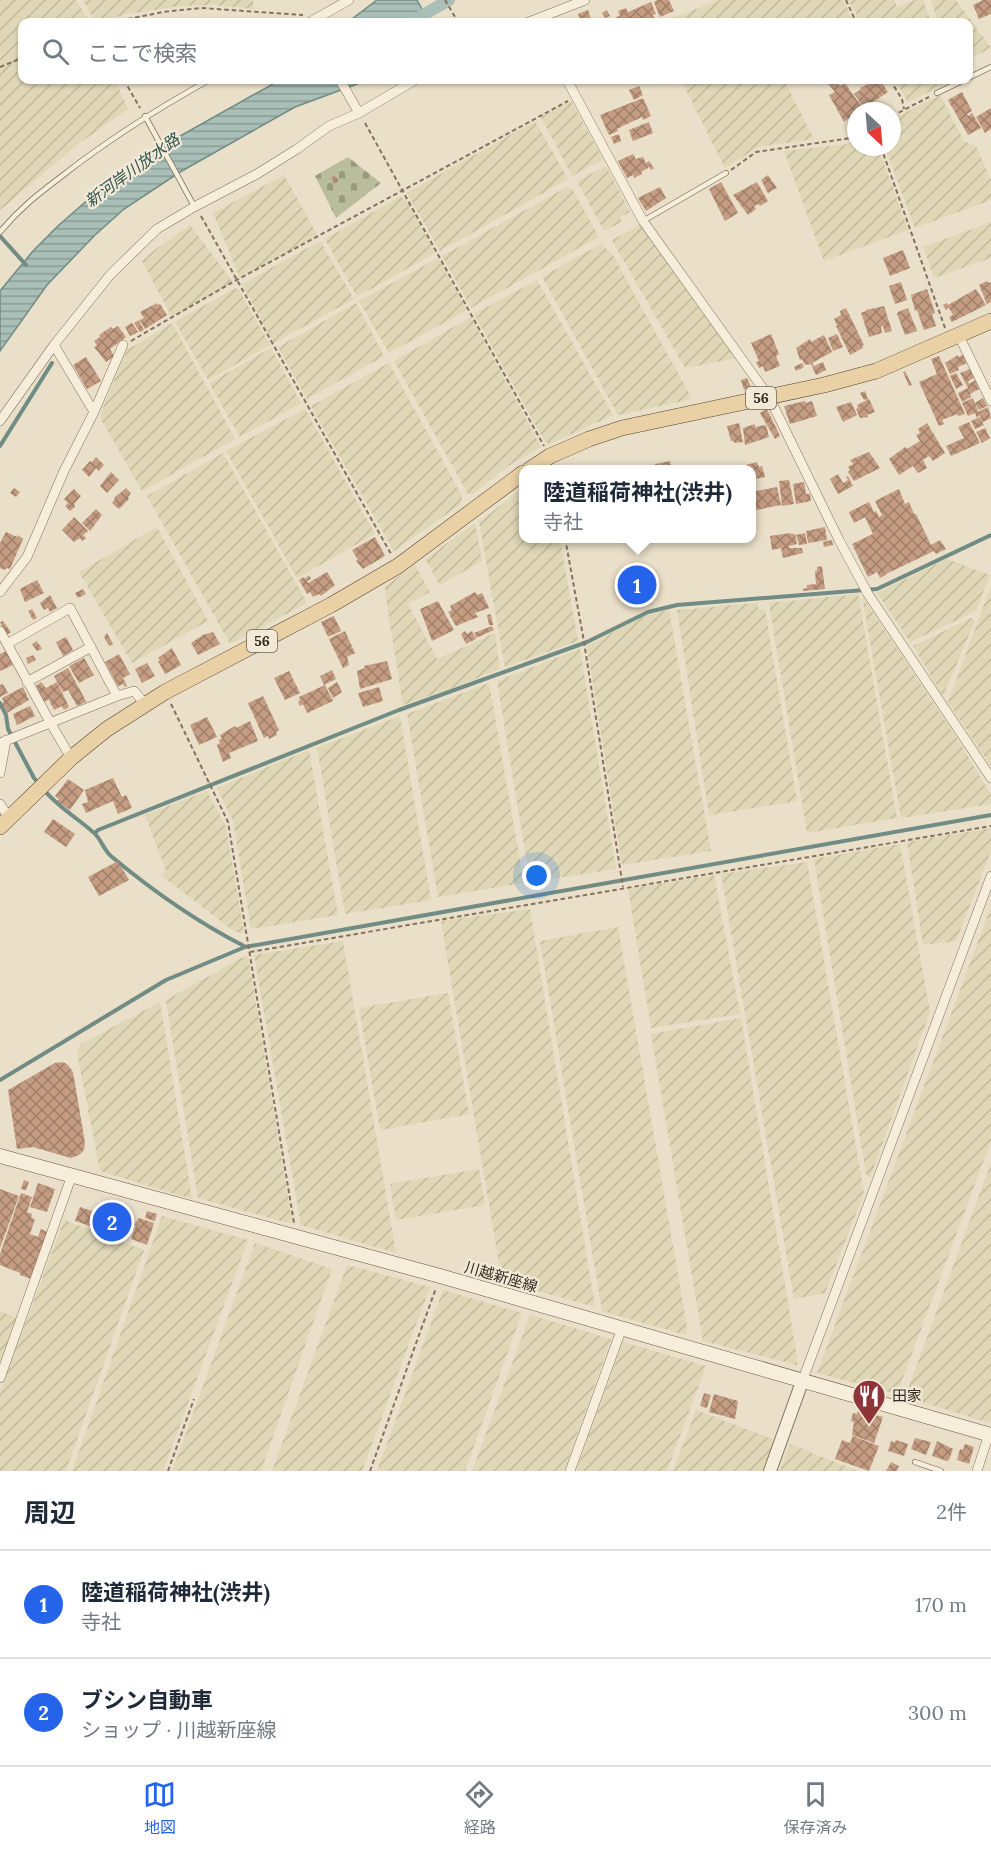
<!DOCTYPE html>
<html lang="ja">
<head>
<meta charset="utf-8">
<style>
	body { margin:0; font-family:Lora,"Noto Sans JP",serif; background:#f6f6f7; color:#1f2937 }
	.compass { position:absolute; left:847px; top:102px; width:54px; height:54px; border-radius:50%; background:#fff; box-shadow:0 2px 4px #0004; rotate:154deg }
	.you { position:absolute; left:537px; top:876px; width:21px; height:21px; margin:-15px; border:4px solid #fff; border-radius:50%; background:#1a73e8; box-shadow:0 0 0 9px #1a73e833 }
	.badge { display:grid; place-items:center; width:39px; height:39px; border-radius:50%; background:#2563eb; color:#fff; font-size:20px; font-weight:700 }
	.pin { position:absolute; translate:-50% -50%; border:3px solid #fff; box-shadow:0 2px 6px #0006 }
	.popup { position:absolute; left:519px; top:465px; width:237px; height:78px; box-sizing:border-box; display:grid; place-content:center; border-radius:12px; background:#fff; filter:drop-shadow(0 2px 4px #0005); font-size:20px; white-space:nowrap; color:#747a83 }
	.popup b { font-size:22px; color:#1f2937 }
	.popup::after { content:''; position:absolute; left:50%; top:100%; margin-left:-12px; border:12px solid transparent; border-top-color:#fff }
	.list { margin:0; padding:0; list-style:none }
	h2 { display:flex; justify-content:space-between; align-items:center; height:78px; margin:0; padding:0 24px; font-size:26px }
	h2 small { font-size:20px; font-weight:400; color:#747a83 }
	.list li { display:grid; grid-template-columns:39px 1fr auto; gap:18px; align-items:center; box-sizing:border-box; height:108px; padding:0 24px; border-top:2px solid #e0e1e3 }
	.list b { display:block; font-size:22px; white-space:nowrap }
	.list p { margin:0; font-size:20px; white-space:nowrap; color:#747a83 }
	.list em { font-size:20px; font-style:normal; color:#747a83 }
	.icon { flex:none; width:33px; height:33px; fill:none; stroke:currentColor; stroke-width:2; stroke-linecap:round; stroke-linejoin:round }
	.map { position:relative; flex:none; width:991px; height:1471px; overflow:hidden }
	.search { position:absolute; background:#fff; box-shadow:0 2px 4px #0004; left:18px; right:18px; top:18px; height:66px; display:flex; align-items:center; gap:15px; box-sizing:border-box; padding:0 21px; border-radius:12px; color:#747a83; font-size:22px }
	.sheet { height:294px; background:#fff }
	nav { display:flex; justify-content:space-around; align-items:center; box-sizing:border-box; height:84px; border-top:2px solid #e0e1e3; background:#fff; font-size:16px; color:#747a83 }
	nav a { display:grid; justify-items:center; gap:3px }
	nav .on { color:#2563eb }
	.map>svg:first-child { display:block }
	.farmland { fill:url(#farmland-furrows) }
	.cemetery { fill:url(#cemetery-stones) }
	.water { fill:url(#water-rules); stroke:#708c84; stroke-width:1.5 }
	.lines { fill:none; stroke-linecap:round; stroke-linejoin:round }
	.stream { stroke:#708c84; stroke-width:4 }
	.canal { stroke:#a9bfb7; stroke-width:12 }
	.building { fill:url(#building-cross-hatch) }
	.service-casing { stroke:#84725f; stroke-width:6 }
	.minor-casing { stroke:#84725f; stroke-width:10 }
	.tertiary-casing { stroke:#84725f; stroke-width:14 }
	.secondary-casing { stroke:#665342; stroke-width:15 }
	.primary-casing { stroke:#534133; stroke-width:16 }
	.path { stroke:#84725f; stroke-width:2; stroke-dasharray:4.5 3; stroke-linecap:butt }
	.service { stroke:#f6eddb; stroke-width:4.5 }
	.minor { stroke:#f6eddb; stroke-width:9 }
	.tertiary { stroke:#f6eddb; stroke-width:12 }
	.secondary { stroke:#f6eddb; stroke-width:14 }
	.primary { stroke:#e9d1a5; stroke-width:15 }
	.labels { text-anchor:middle; stroke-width:4.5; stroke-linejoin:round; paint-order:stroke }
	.shield { fill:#f2ead7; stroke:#6e6458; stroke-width:1.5 }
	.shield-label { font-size:14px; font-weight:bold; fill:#362b21 }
	.street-label { font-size:15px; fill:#362b21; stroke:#f2ead7 }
	.poi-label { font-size:15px; fill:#362b21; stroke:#f2ead7; text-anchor:start }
	.water-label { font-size:16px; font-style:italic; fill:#325451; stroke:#f2ead7 }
</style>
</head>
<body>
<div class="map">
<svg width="991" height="1471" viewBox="0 0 991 1471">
	<defs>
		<pattern id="farmland-furrows" width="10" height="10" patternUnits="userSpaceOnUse" patternTransform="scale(1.5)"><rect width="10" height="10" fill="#dfd7b6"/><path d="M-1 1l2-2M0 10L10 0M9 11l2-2" fill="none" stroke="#c0b99c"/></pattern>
		<pattern id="cemetery-stones" width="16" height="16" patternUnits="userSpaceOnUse" patternTransform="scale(1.5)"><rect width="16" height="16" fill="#babd9b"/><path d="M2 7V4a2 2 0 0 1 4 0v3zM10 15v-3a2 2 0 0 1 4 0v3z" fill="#989a7e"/></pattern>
		<pattern id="water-rules" width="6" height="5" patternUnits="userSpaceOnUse" patternTransform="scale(1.5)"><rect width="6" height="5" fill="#a9bfb7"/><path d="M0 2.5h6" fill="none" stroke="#8a9b94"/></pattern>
		<pattern id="building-cross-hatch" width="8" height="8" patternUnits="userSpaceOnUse" patternTransform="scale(1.5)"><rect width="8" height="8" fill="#c49c82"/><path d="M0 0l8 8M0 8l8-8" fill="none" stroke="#a07f6a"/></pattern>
	</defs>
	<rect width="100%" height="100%" fill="#eadfc8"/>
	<path class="farmland" d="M0 0H76L89 22H22V80H115L128 109 77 145 0 210Z
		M83 0H253V9L214 5 181 6 133 13 95 22Z
		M720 0H844L853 22H661Z
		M849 0H894L897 7 915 0H923L931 22H860Z
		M931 0H956L991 48 969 59 968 22H938Z
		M681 80H784L814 139 758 147 725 168Z
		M895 80H951L952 81 908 102Z
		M940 95 964 141 976 146 991 180V200L915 228 885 147H892V119Z
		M571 101 603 159 572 176 541 117Z
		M535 121 568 179 440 251 407 193Z
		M856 140V147H878L908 230 824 261 784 151 848 144Z
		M606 166 630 212 620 217 622 222 604 231 577 181Z
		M284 175 318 236 240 278 213 213Z
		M567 187 573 190 599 237 471 308 442 256Z
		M400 197 406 199 435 253 357 297 325 239Z
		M991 222V258L934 278 923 247Z
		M190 225 233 282 172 317 142 261 157 248Z
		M640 225 738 358 685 368 612 240Z
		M320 241 354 299 274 343 242 284Z
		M601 244 613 255 692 399 618 415 542 277Z
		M438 258 467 310 389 353 359 301Z
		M537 280 613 415 550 444 545 442 474 314Z
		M235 288 239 290 270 345 208 380 175 322Z
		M356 303 384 356 307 399 278 347Z
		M471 317 541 447 510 465 473 494H468L394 361Z
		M172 323 235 439 142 491 102 421 100 415 127 350Z
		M271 348 301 403 240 437 209 383Z
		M389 363 462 496 461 504 394 551 311 406Z
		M305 409 375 534 297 578 226 451Z
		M223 453 307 603 230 644 147 496Z
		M523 488V538L560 539 578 641 505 667 479 522Z
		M475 523 482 561 440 585 425 559Z
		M157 527 208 621 132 663 79 572Z
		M947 559 990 575 976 611 910 642 877 593Z
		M415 565 430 592 408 604 437 659 495 633 500 669 458 686 403 705 388 613 385 586Z
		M991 586V766L948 702Z
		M858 594 897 818 807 833 769 603Z
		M862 596 958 740 991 795V804L901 818Z
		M757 603 758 609H765L797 801 709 815 677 610Z
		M669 610 711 851 622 865 587 646 646 615Z
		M971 618 975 621 943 696 913 646Z
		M580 649 616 869 530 882 497 681Z
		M489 683 524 883 438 897 407 714Z
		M400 716 431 900 345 914 317 748Z
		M309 750 338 915 251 929 233 821 217 788Z
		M207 791 226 827 244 933 235 932 161 875 166 871 145 815Z
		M991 828V851L956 941 923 945 907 842Z
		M900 844 930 1012 870 1178 866 1174 814 859Z
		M807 862 864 1193 825 1293 794 1299 721 874Z
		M714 875 740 1014 651 1028 628 889Z
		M991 907V1141L897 1394 817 1373Z
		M530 909 595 1307 502 1281 441 921Z
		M618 927 687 1327 686 1335 602 1311 540 941Z
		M343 941 396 1253 301 1225 254 955Z
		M248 956 292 1221 288 1223 198 1198 166 1000 241 958Z
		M448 993 469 1114 380 1130 359 1008Z
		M160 1002 192 1199 100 1171 77 1053 81 1044Z
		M741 1018 797 1357V1365L703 1341 651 1034Z
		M991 1163V1420L990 1423 905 1397Z
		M479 1169 485 1205 396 1220 390 1184Z
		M162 1216 248 1240 163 1471H72Z
		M64 1220 144 1250 66 1471H0V1392Z
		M255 1243 332 1269 261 1471H172Z
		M347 1265 430 1287 362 1471H272Z
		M443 1290 522 1313 465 1471H377Z
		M0 1311 18 1318 0 1370Z
		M530 1315 611 1339 564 1471H472Z
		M623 1342 706 1366 667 1471H576Z
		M696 1410 775 1440 764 1471H673Z
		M790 1444 858 1471H780Z"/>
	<path class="cemetery" d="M348 157 381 183 336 218 315 176Z"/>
	<path class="water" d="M377 0H417L429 22H348Z
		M280 80H368L295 107 180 172 124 209 94 236 47 285 0 351V291L33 251 59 225 107 183 166 144Z"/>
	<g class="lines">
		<path class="stream" d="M0 236 26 265
			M0 446 52 363
			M0 703 6 715 8 729 34 778 39 784
			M44 790C58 807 76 817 93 832 101 838 103 850 112 857 153 891 197 922 244 946
			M95 833 98 830 399 710 587 642 648 612 677 605 877 589 991 535
			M0 1080 166 980 245 947 991 815"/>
		<path class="canal" d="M411 22 449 0"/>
	</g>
	<path class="building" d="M657 0H669L674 11 660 17 654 2Z
		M983 0H991V14L979 19 973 5Z
		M651 2 656 14 653 15 654 18 643 22H619L616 17 620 16 618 11 626 8 628 12Z
		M588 10 591 19 581 22 578 14Z
		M607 10 610 16 605 18 602 13Z
		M825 80H835L840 86 845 83 864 110 856 111V117L851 121 849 118 844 122 829 95 835 92Z
		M872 80H880L888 92 864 108 854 94 861 89 860 88 874 81Z
		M639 86 643 95 634 100 629 90Z
		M962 92 972 111 967 114 968 116 972 113 981 128 968 135 948 100Z
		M643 98 651 116 643 120 642 117 627 124 617 129 618 131 609 135 600 115Z
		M991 108V129L985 133 976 117Z
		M649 122 653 133 633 141 629 130Z
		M619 134 621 141 614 144 611 137Z
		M633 154 636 159 643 157 646 163 649 161 654 168 651 170 649 166 648 168 641 172 642 174 634 178 633 175 627 178 618 161Z
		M335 175 339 181 334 184 331 178Z
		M768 175 777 188 768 193 761 180Z
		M721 182 738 213 725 221 709 189Z
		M757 182 768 201 760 206 758 204 754 206 756 209 748 215 733 195Z
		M660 187 666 198 646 211 638 198Z
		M903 250 910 268 890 276 883 258Z
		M987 281 989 283 991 282V302L987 304 979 285Z
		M901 282 907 300 895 304 889 286Z
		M927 289 935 313 932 314 936 326 924 330 917 310 915 311 911 295Z
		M976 289 986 305 952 322 949 317 953 315 949 308 946 310 943 305 947 303 948 305Z
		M157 303 158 305 160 304 167 315 145 329 140 320 144 318 140 312Z
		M884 306 892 331 885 333 883 326 881 327 882 333 869 337 861 313 866 311V310Z
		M846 308 864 345 862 346 863 348 850 355 836 326 840 324 837 325 834 319 841 315 840 311Z
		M908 308 917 331 905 335 897 314 898 312Z
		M139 320 144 330 140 332 134 323Z
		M132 323 138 332 130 336 125 327Z
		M118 326 126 337 110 349 114 356 106 362 94 347 97 346 94 341 100 337 99 335 111 327 113 329Z
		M771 334 779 354 776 356 780 366 765 372 763 366 759 368 756 362 759 361 751 343Z
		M837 334 843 347 833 351 828 338Z
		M824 335 832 352 812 363 814 366 823 362 826 370 816 375 811 364 805 365 802 359 800 360 796 348 810 339 811 342Z
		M958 355V357L963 355 967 363 958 367 959 370 950 374 945 363Z
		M939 356 965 414 958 416 957 414 942 420 944 424 939 426 919 382 937 374 931 359Z
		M86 357 101 381 87 389 73 365Z
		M802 363 804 367 796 371 794 367Z
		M970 369 974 378 968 381 969 384 975 380 979 389 970 394 971 397 962 402 958 393 968 388 960 373Z
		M905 371 912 385 909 386 903 372Z
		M956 373 963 385 956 389 950 376Z
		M747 378 751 387 744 390 741 380Z
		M865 391 868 399 864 400 860 393Z
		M973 398 978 411 979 416 977 418 975 413 968 416 962 403Z
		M983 398 987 406 979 410 975 403Z
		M869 399 875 412 867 415 868 417 860 418 856 409 858 408 857 405Z
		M805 401 806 403 812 401 817 416 790 424 784 406Z
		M851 402 857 415 843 422 836 407Z
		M988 407 991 418 983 422 978 412Z
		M767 409 780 436 775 439 760 413Z
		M980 417 984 425 975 429 971 421Z
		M969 422 980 443 951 456 946 446 964 438 958 427Z
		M739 423 743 442 734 443V441H731L727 426Z
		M927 423 945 453 933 461 929 456 923 460 927 468 918 473 913 466 899 475 889 459 905 447 907 449 920 441 916 435 920 433 918 429Z
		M755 424V427L766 425 769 437 745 445 743 428Z
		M985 428 990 438 982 443 976 432Z
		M869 452 880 468 854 481 848 472 850 470 848 467 853 464 850 460Z
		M96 457 104 465 99 471 96 468 89 477 82 470 90 461 92 462Z
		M670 461 672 470H656L655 464Z
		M757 462 759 467 762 466 765 477 751 480V470H743L742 466Z
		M627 465 628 470H613V469Z
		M111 472 119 480 107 493 100 486Z
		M838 474 843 483 848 480 846 477 848 476 853 486 838 494 830 479Z
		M789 480 794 504 782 506 779 481Z
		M804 482 806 494H810L811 501 796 504 793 484Z
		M777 487 781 505 751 511V492Z
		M14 488 20 492 16 497 10 493Z
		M126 488 131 493 128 497 129 499 119 509 112 503 115 499 114 498Z
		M74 489 81 496 74 504 75 507 70 511 65 506 68 503 64 499Z
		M899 489 905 504 909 502 914 514H916L931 545 940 540 946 549 936 554 934 551 886 574 884 569 886 575 880 578 877 572 868 577 852 544 873 534 865 517 854 523 849 512 869 502 874 512 876 511 879 517 882 515 875 501Z
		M96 509 102 515 90 531 82 523Z
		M74 517 88 531 83 535 86 538 82 541 80 538 74 542 62 530Z
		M825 527 827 540 808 543 806 531Z
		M6 532 17 537V535L23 539 10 569 7 568 4 570 0 568V543Z
		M791 533V534H795L797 544 789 546V548H802L803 553 783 558 781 548 772 550 770 536Z
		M805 533 807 544 799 545 796 535Z
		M375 537 385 556 363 569 356 561 358 560 352 550Z
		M832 540 833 545 824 547 823 542Z
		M822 566 825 589 803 591V589L807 588V585L816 584 815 571H817V567Z
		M327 572 335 585 321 596 319 594 313 597 310 592 307 594 299 580 304 577 305 579 309 575 311 579 307 581 308 583Z
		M637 572 638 574 641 573 645 582 642 584 646 594 640 596 636 587 633 588 629 578 632 577 631 574Z
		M37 580 44 593 25 602 20 589Z
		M83 589 86 594 78 598 75 593Z
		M475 592 477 595 482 593 489 608 475 613 478 617 456 626 448 612 452 610 450 606Z
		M50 595 57 608 50 612 48 608 44 610 40 603Z
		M438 601 454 630 432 641 420 609Z
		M32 609 37 618 33 620 28 611Z
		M491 614 493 625H489L487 615Z
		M334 616 341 631 328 637 321 622Z
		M3 621 11 632 7 635 0 622Z
		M492 626 494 630 476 638 474 633Z
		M345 631 355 653 347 657 349 665 343 668 329 639Z
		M465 631 467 634 472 631 476 639 466 644 461 634Z
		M213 632 220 644 198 655 191 643 203 635Z
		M107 633 113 644 109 646 104 637Z
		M66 637 73 650 63 656 56 642Z
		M37 641 42 649 37 651 32 644Z
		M172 648 181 665 165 674 158 661 160 660 158 658Z
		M6 651 13 665 0 671V654Z
		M119 654 130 674 123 678 127 686 125 687 123 684 118 686 105 662Z
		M33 655 36 660 28 664 26 658Z
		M84 658 94 675 79 683 69 666Z
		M387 661 392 679 360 689 357 671 365 668 364 666Z
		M147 663 155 676 142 683 135 669Z
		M68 668 86 701V702L77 706 68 690 63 692 54 676Z
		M332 670 336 679 324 685 320 676Z
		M289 671 300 693 285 700 274 678Z
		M41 682 46 688 57 682 69 707 64 710 62 706 54 710 49 700 56 696 44 702 36 686Z
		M337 682 342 692 333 698 328 688Z
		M3 684 8 693 0 697V685Z
		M325 685 333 701 307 713 303 704 300 706 298 702 300 700 299 697Z
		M23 687 29 700 7 713 2 704 4 702 2 698Z
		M379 687 383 701 363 707 358 693Z
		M263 696 279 730 276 732 277 735 269 739 268 736 264 738 248 703Z
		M30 706 35 716 17 725 13 714Z
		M207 717 217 737 199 745 190 725Z
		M250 721 258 741 229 753 231 758 223 762 217 745 220 743 219 740 222 739 220 735 235 726 236 728Z
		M113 778 122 797 126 795 132 808 118 814 113 801 86 813 82 804 88 802 85 790Z
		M68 779 84 790 70 810 57 801 59 799 55 796Z
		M53 819 75 834 66 847 44 832Z
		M118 861 129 880 99 896 88 877Z
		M63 1062 68 1065 73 1072 85 1143 84 1150 79 1155 71 1158 33 1147 17 1149 8 1090 55 1063Z
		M24 1180 29 1182 26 1190 21 1189Z
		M38 1183 55 1189 47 1212 30 1207Z
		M0 1189 19 1196 0 1248Z
		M21 1193 32 1197 27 1212 32 1214 31 1218 35 1219 30 1234 38 1237 41 1229 48 1232 31 1279 20 1275V1273L0 1265V1254Z
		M80 1207 98 1213 100 1208 127 1217 120 1236 75 1221Z
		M147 1211 157 1214 155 1221 145 1218Z
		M129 1217 132 1218 127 1233 123 1232Z
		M139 1218 154 1223 147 1245 131 1239 136 1226 134 1225Z
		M704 1393 711 1395 707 1408 700 1406Z
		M714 1394 738 1401 735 1419 709 1412Z
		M858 1410 883 1417 874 1443 852 1435 854 1422 851 1421 853 1413 857 1414Z
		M853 1436 879 1446 869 1471 835 1459 842 1440 850 1443Z
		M915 1438 931 1442 926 1455 911 1449Z
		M896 1440 908 1444 904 1456 888 1451 891 1441 895 1442Z
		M937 1441 953 1449 949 1460 947 1461 932 1456Z
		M965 1444 974 1447 969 1464 957 1460 960 1449 963 1450Z
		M891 1462 899 1466 897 1471H886Z"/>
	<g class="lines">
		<defs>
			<path id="service" d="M968 78 991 67
				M937 93 964 80
				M145 116 194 206
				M643 221 726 173
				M0 232C20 208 37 195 62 176 109 139 157 109 209 80
				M915 1462 941 1471"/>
			<path id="minor" d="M310 22 349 0
				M529 22 585 0
				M340 80 359 113
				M567 80 643 221 769 397 839 540 868 594 991 778
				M958 334 991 401
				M54 345 94 412
				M0 421 54 345 110 275 157 229 194 207 257 174 297 149 329 126 359 113 415 80
				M0 592 27 557 64 471 94 412 123 345
				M0 631 50 722 71 758
				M7 644 70 608 117 696 134 691 145 704
				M27 682 91 647
				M0 743 117 696
				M0 773 6 740
				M0 804 9 818
				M0 1378 72 1175
				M803 1379 991 876
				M570 1471 622 1328
				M977 1471 989 1434"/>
			<path id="tertiary" d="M770 1471 803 1379"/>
			<path id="secondary" d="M0 1156 440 1276 991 1435"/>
			<path id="primary" d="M529 470 550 456 589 439 622 428 824 385 876 371 991 321
				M0 827 71 758 107 729 165 692 331 605 398 566 523 473"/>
		</defs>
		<use href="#service" class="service-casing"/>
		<use href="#minor" class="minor-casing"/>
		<use href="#tertiary" class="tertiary-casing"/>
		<use href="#secondary" class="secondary-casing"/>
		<use href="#primary" class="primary-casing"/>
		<path class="path" d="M445 0 458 22
			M846 0 856 22
			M113 22 163 12 201 8 303 15
			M0 67 22 58
			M124 80 140 108
			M890 80 902 99 904 109
			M892 116 929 97
			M365 123 544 446
			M881 147 945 328
			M731 170 756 152 851 138 856 135
			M201 216 391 554
			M131 341 233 282 568 101
			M565 538 583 636 623 887
			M171 704 228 822 294 1223
			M250 952 991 826
			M168 1471 194 1399
			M370 1471 436 1288"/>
		<use href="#service" class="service"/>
		<use href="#minor" class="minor"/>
		<use href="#tertiary" class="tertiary"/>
		<use href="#secondary" class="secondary"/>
		<use href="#primary" class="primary"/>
	</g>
	<defs>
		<symbol id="restaurant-pin" viewBox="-11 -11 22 30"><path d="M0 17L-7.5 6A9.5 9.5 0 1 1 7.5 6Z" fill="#8d3538" stroke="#f2ead7"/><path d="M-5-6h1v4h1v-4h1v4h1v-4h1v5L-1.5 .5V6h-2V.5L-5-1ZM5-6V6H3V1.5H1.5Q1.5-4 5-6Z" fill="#fff"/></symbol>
	</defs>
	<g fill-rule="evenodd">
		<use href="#restaurant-pin" x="850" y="1377" width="38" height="52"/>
	</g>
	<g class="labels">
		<g class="shield">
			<rect x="746" y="387" width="30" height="22" rx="4.5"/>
			<rect x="247" y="630" width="30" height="22" rx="4.5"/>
		</g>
		<g class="shield-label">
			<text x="761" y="403">56</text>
			<text x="262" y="646">56</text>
		</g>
		<g class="street-label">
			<text transform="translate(501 1277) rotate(16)" y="5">川越新座線</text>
		</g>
		<g class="poi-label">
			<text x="892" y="1401">田家</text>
		</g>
		<g class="water-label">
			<text transform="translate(132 170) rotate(-36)" y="6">新河岸川放水路</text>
		</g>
	</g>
</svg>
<svg class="compass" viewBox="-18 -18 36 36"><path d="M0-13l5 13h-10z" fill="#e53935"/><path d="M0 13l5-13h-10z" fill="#747a83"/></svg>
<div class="you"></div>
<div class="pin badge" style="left:637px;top:585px">1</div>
<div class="popup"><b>陸道稲荷神社(渋井)</b>寺社</div>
<div class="pin badge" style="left:112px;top:1222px">2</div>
<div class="search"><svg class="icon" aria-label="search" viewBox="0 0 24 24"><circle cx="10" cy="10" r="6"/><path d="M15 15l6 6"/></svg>ここで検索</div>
</div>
<section class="sheet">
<h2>周辺<small>2件</small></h2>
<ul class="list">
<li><span class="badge">1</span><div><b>陸道稲荷神社(渋井)</b><p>寺社</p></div><em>170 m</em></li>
<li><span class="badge">2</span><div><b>ブシン自動車</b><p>ショップ · 川越新座線</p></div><em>300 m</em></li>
</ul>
</section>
<nav>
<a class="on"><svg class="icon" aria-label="map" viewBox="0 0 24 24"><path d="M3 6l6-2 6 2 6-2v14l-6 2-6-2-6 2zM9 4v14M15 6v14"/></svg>地図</a>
<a><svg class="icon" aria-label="directions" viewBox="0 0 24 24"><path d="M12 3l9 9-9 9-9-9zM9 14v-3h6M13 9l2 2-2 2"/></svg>経路</a>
<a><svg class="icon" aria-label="saved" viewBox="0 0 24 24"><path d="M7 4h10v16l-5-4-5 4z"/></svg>保存済み</a>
</nav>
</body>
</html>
